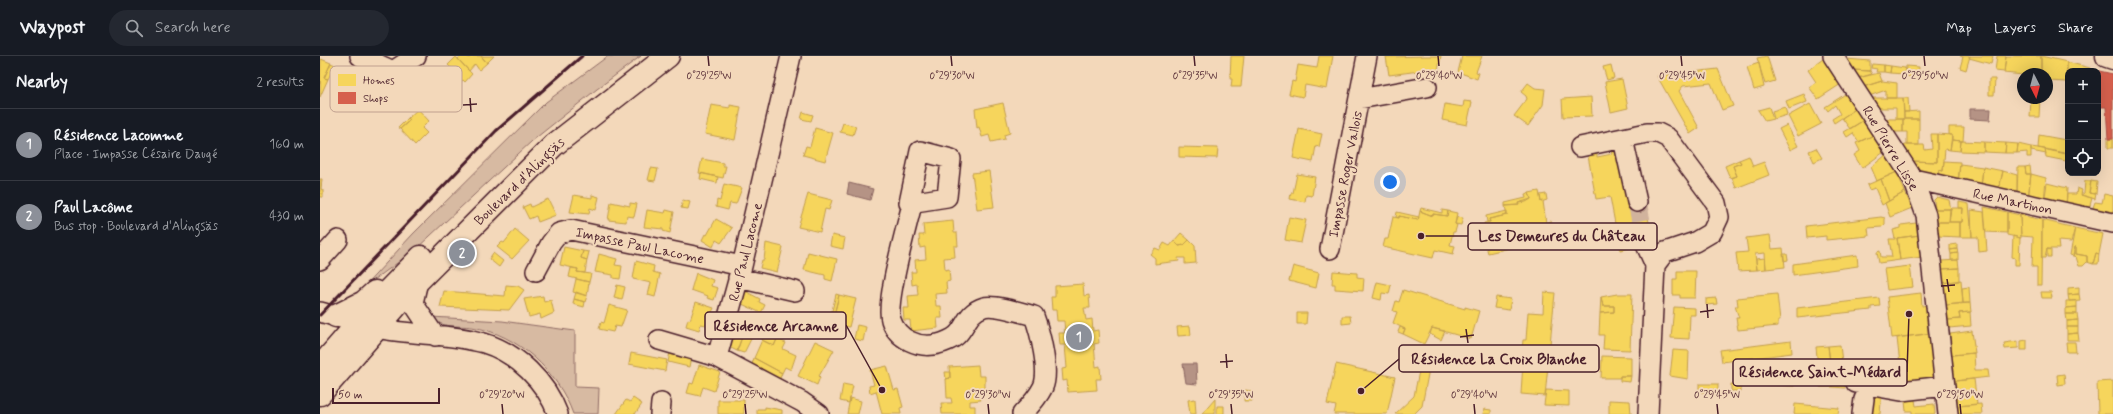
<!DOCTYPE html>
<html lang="en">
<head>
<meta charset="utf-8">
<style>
	body { margin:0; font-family:Mynerve,sans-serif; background:#242831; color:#f1f3f6 }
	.controls { position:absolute; right:12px; top:12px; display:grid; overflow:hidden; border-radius:8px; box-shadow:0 4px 16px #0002 }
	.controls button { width:36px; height:36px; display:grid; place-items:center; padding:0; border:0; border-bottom:1px solid #363941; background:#171b24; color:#f1f3f6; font:20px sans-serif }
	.compass { position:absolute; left:1697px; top:12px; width:36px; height:36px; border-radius:50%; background:#171b24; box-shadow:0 4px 16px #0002; rotate:174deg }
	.scale { position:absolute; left:12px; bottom:10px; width:108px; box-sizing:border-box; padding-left:4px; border:2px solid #4a1f2b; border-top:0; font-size:11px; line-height:14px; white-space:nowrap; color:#4a1f2b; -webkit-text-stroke:3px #f3d8ba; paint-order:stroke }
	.you { position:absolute; left:1070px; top:126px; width:14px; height:14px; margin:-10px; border:3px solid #fff; border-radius:50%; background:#1a73e8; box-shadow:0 0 0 6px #1a73e833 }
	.badge { display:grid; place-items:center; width:26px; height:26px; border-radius:50%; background:#8c9099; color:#fff; font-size:13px; font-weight:700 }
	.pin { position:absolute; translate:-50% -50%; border:2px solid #fff; box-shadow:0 1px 4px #0006 }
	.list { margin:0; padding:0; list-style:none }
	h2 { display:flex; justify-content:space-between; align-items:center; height:52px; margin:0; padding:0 16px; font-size:17px }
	h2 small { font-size:13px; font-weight:400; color:#9ea1a6 }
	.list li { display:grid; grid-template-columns:26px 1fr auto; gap:12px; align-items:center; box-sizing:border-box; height:72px; padding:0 16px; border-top:1px solid #363941 }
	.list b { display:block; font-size:15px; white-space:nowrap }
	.list p { margin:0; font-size:13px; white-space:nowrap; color:#9ea1a6 }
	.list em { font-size:13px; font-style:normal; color:#9ea1a6 }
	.icon { flex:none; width:22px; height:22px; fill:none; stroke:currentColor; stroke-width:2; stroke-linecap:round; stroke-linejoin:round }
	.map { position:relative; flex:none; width:1793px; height:358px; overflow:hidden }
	header { display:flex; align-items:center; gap:24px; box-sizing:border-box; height:56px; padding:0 20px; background:#171b24; border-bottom:1px solid #363941 }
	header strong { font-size:19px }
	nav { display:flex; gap:22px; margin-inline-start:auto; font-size:14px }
	.search { width:280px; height:36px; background:#242831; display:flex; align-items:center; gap:10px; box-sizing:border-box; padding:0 14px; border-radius:22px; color:#9ea1a6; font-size:15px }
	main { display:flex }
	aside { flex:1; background:#171b24 }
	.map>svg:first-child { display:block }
	.green { fill:#d7baa2; stroke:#906c66 }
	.water { fill:#b59385; stroke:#8a6561 }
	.homes { fill:#f6d55c; stroke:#c29e4d }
	.shops { fill:#d6604d; stroke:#ac4c43 }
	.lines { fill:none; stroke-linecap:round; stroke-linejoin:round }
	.minor-tunnel { stroke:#d1b39d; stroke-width:19; stroke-dasharray:19 10; stroke-linecap:butt }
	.minor-casing { stroke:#4a1f2b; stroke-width:22 }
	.major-casing { stroke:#4a1f2b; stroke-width:25 }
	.minor { stroke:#f3d8ba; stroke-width:19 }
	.major { stroke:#f3d8ba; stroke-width:22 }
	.rail { stroke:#4a1f2b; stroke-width:3 }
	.ticks { fill:none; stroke:#4a1f2b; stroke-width:1.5 }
	.labels { text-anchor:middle; stroke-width:4; stroke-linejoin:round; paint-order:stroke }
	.street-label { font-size:14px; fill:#4a1f2b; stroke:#f3d8ba }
	.key { fill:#f3d8ba; stroke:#c0a08f; stroke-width:1 }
	.key-label { font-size:11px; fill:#4a1f2b }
	.ticks-label { font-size:10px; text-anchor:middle; fill:#4a1f2b; stroke:#f3d8ba; stroke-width:4; stroke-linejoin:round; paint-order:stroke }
	.leader { fill:none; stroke:#4a1f2b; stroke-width:1.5 }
	.callout-dot { fill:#4a1f2b; stroke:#f3d8ba; stroke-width:1.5 }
	.callout { fill:#f3d8ba; stroke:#4a1f2b; stroke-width:1.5 }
	.callout-label { font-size:15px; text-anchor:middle; font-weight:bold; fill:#4a1f2b }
</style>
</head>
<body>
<header>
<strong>Waypost</strong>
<div class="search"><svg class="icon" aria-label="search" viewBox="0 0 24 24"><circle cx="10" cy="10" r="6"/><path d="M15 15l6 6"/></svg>Search here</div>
<nav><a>Map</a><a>Layers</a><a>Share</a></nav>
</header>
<main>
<aside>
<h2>Nearby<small>2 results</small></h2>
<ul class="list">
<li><span class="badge">1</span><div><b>Résidence Lacomme</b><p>Place · Impasse Césaire Daugé</p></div><em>160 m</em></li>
<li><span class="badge">2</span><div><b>Paul Lacôme</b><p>Bus stop · Boulevard d'Alingsäs</p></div><em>430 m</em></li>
</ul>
</aside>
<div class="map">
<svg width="1793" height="358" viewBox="0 0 1793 358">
	<rect width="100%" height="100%" fill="#f3d8ba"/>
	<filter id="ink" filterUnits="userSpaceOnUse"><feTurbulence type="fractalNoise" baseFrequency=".025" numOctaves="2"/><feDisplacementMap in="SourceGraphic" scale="8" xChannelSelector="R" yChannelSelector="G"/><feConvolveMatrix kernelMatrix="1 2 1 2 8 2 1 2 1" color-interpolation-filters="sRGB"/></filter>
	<g filter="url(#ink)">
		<path class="green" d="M288 0H321L277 33 212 85 95 194 43 232 93 178 226 46Z
			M111 261 182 265 255 275V331L279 332 278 358H253C238 316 198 278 152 271 138 269 122 273 111 261Z"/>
		<path class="water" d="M1650 53H1671L1670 64 1650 63Z
			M529 127 553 133 550 144 527 138Z
			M863 308H876L877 328 866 327Z"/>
		<path class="homes" d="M141 0H147L149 2 151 0H161L167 7 159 14 155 8 149 15 138 3Z
			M161 0H174L167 7Z
			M911 0H924L921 31H911L912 23H910Z
			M999 0H1013L1007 33 985 29 983 41 969 38 972 25 975 26 978 9 997 12Z
			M1106 0H1121L1117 19H1112L1107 14 1069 19 1066 1Z
			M1142 0H1162L1156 16 1159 17 1157 23 1138 16Z
			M1447 0 1455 25 1445 28 1437 2Z
			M1640 0H1650L1646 14 1640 12 1643 1Z
			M1650 0H1673L1671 8 1649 2Z
			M1677 0H1686L1684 16 1675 15Z
			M1686 0H1721V18L1711 17 1703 19 1684 17Z
			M1721 0 1747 6V26L1727 25V18H1721Z
			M136 1 152 18 145 26 143 24 138 28 126 16 131 12 128 9Z
			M1 3 11 7 4 22 8 23 0 41Z
			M1503 3 1521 28 1498 43 1489 31 1496 26 1488 14Z
			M1526 3 1550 5V15L1533 14Z
			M1747 6 1770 12V15H1748L1747 27Z
			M11 7 15 9 8 23 4 22Z
			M1439 7 1444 31 1434 34 1427 11Z
			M1552 8 1564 9V16H1556L1557 13 1551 12Z
			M1291 9 1294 22 1287 24 1283 11Z
			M1564 9 1571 10 1570 17 1564 16Z
			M1571 10 1585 12 1584 18 1570 17Z
			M1586 10 1599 11 1598 21 1585 20Z
			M1398 13 1413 50 1402 54 1391 27 1363 30 1359 35 1379 72 1370 78 1337 20Z
			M1533 14 1550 15 1552 18 1538 22Z
			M1559 17 1562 25 1543 31 1538 22Z
			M1302 23 1308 52 1291 56 1285 26Z
			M1669 23H1675L1674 39H1669Z
			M1562 25 1577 27V42H1566V34L1549 40 1543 31Z
			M1208 27 1215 32 1225 33 1223 49 1208 70 1194 60 1207 43 1206 40 1201 36Z
			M1527 37 1537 52 1514 67 1512 63 1520 58 1515 49 1508 55 1505 51Z
			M1484 38 1487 46 1469 53 1466 45Z
			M1271 41 1272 60 1243 61 1242 43Z
			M1551 42H1583L1584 63H1576V52H1557Z
			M1583 42H1588L1589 56H1584Z
			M1711 42H1720L1719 61H1710Z
			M1144 45 1152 46 1147 69 1122 64 1125 48 1143 51Z
			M683 47 690 77 684 79 685 83 671 86 669 79 662 81 659 71 657 72 655 53Z
			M1490 48 1501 68 1478 80 1468 60Z
			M391 49 410 52V49L421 51 415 84 385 78Z
			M1449 51 1453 63 1445 65 1438 54Z
			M1465 51 1467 59 1454 63 1452 55Z
			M1537 52 1544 64 1530 73 1522 62Z
			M98 53 109 65 102 72 107 77 95 89 80 73 90 64 88 62Z
			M1599 55V63H1584V56Z
			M483 56 493 59 491 65 481 63Z
			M88 62 90 64 80 73 78 72Z
			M1564 63H1583V76H1572Z
			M1583 63H1599V89H1587V76H1583Z
			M1544 64 1554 79 1539 86 1533 77 1527 81 1524 76Z
			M523 67 536 70 533 79 520 76Z
			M1467 69 1478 90 1470 94 1459 73Z
			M1629 71H1644L1643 85 1632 84V79H1629Z
			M495 72 513 77 505 105 483 99 486 90 490 91Z
			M979 73 1002 78 999 91 996 90 993 106 973 102Z
			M1611 78H1617V106L1592 105 1582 89H1604L1605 94 1612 93Z
			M1617 78 1632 79 1630 94 1625 93 1623 115 1619 114 1617 124 1603 121 1592 105 1617 106Z
			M1554 79 1564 96 1542 112 1534 99 1540 95 1536 87Z
			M1719 79 1746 84 1747 98 1718 92Z
			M1788 83H1793V92H1788Z
			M1632 84 1641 85 1640 95 1630 94Z
			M1641 85 1664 86V96L1640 95Z
			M1664 86 1686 87 1685 97 1664 96Z
			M1686 87 1698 88 1697 97H1685Z
			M1698 88 1711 91V101H1707V96L1697 97Z
			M859 91 898 92 897 102 859 101Z
			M1711 91 1725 93 1726 98 1711 95Z
			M1496 92 1502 102 1494 106 1489 95Z
			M1299 93 1325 145 1333 188 1324 187 1310 189V192L1300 194 1290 141 1276 143 1268 100 1277 98V101L1292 98 1291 95Z
			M1725 93 1748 98 1746 105 1726 101Z
			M1566 99 1577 116 1557 125 1551 111Z
			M1429 100 1433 110 1444 106 1449 119 1416 132 1412 122 1417 120 1413 110 1421 107 1419 104Z
			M382 103 403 107V110H406L403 122 379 117Z
			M1419 104 1421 107 1413 110 1417 120 1410 122 1405 110Z
			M1624 105 1640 106 1638 128 1617 124 1619 114 1623 115Z
			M1640 108 1663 111 1661 132 1638 128Z
			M1710 110 1711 118H1706L1705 111Z
			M1663 111 1683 115 1678 137 1661 132Z
			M1698 111H1705L1706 118H1711L1708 143 1697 140Z
			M331 112 338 113 335 125 328 124Z
			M669 115 674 151 657 153 652 117Z
			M1683 115 1697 119V140L1678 137Z
			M1577 116 1585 136 1569 145 1561 123Z
			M381 117 398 121 397 127 380 123Z
			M977 118 995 121 992 140 986 139 985 146 970 143 971 137H973Z
			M1711 118 1726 122 1724 147 1708 143Z
			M0 123H2L1 133 3 134V141H0Z
			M1561 123 1569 145 1562 149 1555 132 1549 134 1547 129Z
			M1765 125H1771L1769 137 1776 138 1775 143 1761 139 1764 137Z
			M1771 125 1777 126 1776 138 1769 137Z
			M1727 127 1747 132 1746 152 1724 147Z
			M404 128 422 132 416 148 410 147 408 154 396 151 397 144 400 145Z
			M1757 132 1762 134 1761 139 1772 142 1768 157 1746 152 1747 138H1756Z
			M1219 135 1221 146 1223 145 1226 167 1231 165 1233 174 1223 176 1225 184 1168 197 1166 190 1169 189 1164 167 1170 166 1169 163 1187 159 1185 150 1199 149 1198 147 1211 143 1209 137Z
			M1585 136 1592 152 1570 161 1565 147Z
			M1209 137 1211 143 1206 146 1198 147 1199 149 1185 150V147L1206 142 1205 138Z
			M488 138 512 144 509 154 505 153 500 176 478 171Z
			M1226 138 1227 144 1221 146 1220 139Z
			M1784 138 1793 140V162L1771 157 1775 146 1782 147Z
			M254 139 272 142V139L279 141 276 154 270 152 269 158 250 156Z
			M1617 141 1629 144 1631 153H1615L1614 144Z
			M228 143 236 159 218 166 216 160 209 163 203 151 210 148 211 151Z
			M363 144 370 146 368 153 361 152Z
			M291 146 310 150V147L317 148 314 161 307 160 306 166 288 164Z
			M1639 146 1649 148 1652 181H1640V166H1642L1643 152H1639Z
			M1664 151 1687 156V177L1666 176Z
			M1101 152 1122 157V154L1128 155 1127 160 1113 158V160L1100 155Z
			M1630 152H1643L1642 166H1629Z
			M1615 153H1631L1629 166H1617Z
			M327 154 345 157 346 154 354 156 350 177 343 175V173L324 171Z
			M1651 154 1664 156 1667 195 1659 196 1658 181H1652Z
			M1100 155 1113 160V158L1127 160 1128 155 1137 157 1135 168 1137 169 1135 176H1133L1130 189 1135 190 1133 198 1115 194 1113 202 1063 191 1065 183H1068L1073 161 1079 162V160L1098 164Z
			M1187 155V159L1169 163 1170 166H1167L1166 160Z
			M1077 156 1099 161 1098 164 1079 160V162L1076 161Z
			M1687 156 1700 159 1701 182 1687 179Z
			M1700 159 1722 164 1721 229H1717V211H1712L1713 181 1701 180Z
			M969 161 986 164 981 187 965 184Z
			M1137 161 1143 162 1141 169 1135 168Z
			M1561 161 1565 162V168L1562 171 1548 172 1549 180 1506 184V180L1487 182 1486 170Z
			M396 163 412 172 401 187 396 184 393 191 382 184 385 178 387 179Z
			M1722 164 1755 172 1751 186 1738 185 1739 193H1727L1725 202H1722Z
			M633 165 634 177H637L638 190H634L635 201 624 202 625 214 629 213 630 225 626 226 627 237 615 238 616 250H621L622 262H617L618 272 591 275 590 264H584L583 252H589L588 240 598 239 597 228 592 229 591 216H596L595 204 606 203 605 191 600 192 599 179H604L603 168Z
			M1617 166H1640V181L1618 180Z
			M1596 167 1600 179 1577 182 1580 204 1559 207 1557 196 1560 195 1561 201H1572L1569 183H1575L1573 174 1581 172V169Z
			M1755 172 1783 178 1779 198 1776 197 1773 208 1767 206V200L1756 198V191H1755L1753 200 1750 199Z
			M195 173 209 185 192 203 177 191 182 186 184 187Z
			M861 177 869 184 864 189 859 190 854 185Z
			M512 179 525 182 523 193 510 190Z
			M1450 179 1452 193 1463 192 1465 211 1446 213 1445 197 1435 198 1437 214 1418 215 1416 197 1428 196 1426 182Z
			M1600 179 1602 201 1580 204 1577 182Z
			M1693 180 1700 182 1699 209H1695V202L1692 201Z
			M869 184 875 190 876 207 865 208V202H858L859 205 835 208V202L830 198 835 192 840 194 844 187 850 190 854 185 859 190 864 189Z
			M446 187 463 191 457 216 440 212 442 204H444Z
			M1637 188V193L1630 194V189Z
			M244 191 263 195 261 202 267 204 265 217 257 216 258 213 240 209Z
			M1755 191H1756V198L1767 200V206L1763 210H1759L1756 201 1753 200Z
			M1637 193 1638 197 1631 198 1630 194Z
			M1727 193 1731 194V201H1727Z
			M263 195 269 196 267 204 261 202Z
			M488 196 517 203 512 225 505 223V219L484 214Z
			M173 197 183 205 179 211 169 203Z
			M1638 197V204H1631V198Z
			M1776 197 1779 198 1778 208H1773Z
			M279 198 297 203 295 209 302 210 300 223 293 222V219L275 216Z
			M1463 198H1467L1468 204 1464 205Z
			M1537 199 1538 210 1473 219V208Z
			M1445 202 1446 213 1437 214 1436 203Z
			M1638 204 1639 212 1622 213 1621 205Z
			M316 205 334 210 333 216 340 218 335 241 328 239 331 227 313 223Z
			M973 210 999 217 996 232 969 225Z
			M1590 210 1593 231 1567 234 1564 213Z
			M251 212 258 213 257 216 271 218 269 226 249 221Z
			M1639 212V225L1623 227 1622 213Z
			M1013 215 1037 217V221L1044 222 1043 235 1015 233V228H1012Z
			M1357 215H1376L1375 242H1360V239H1353V223H1357Z
			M376 217 393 224 391 230 398 232 394 244 387 242 388 240 371 234Z
			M256 223 269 226 267 240 253 236Z
			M1641 224 1643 247 1626 249 1623 227Z
			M1057 226 1071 229 1069 238 1062 237 1061 244 1053 242Z
			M763 228 764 240 769 239 770 252H764L766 264 772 263 773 275 778 274 779 287 774 288 776 311 780 310 781 323H776L777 334 748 336 747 324 743 325 742 313 747 312 745 289H740L739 277H745L744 265H737L736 254H732L731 241H735V230Z
			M186 229 198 230 204 234 189 254 120 251 124 235 185 240Z
			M297 229 305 231 302 244 294 242Z
			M1649 231 1650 247H1643L1642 232Z
			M1759 231V238L1748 239V232Z
			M1083 234 1145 253V251L1159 255 1151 283 1112 272 1104 288 1083 278 1085 273 1073 267 1077 256 1073 255 1076 245 1079 246Z
			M425 235 440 243 439 246 445 249 441 257 420 247Z
			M256 236 267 240 265 246 254 243Z
			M1224 236 1235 237 1225 340 1201 338 1203 306 1201 305 1203 284H1206L1208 256 1223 257Z
			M1721 236H1731L1732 242H1722Z
			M1601 237 1602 250 1608 249 1610 266H1607L1608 278 1572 282 1567 241Z
			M516 238 519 239 514 259H511Z
			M1297 238H1312L1310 294 1283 293 1284 279H1279L1280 257 1294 256V250H1283L1281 241Z
			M1457 238 1460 264H1458V270L1418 274 1416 262H1419L1415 250H1418L1417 242Z
			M1759 238 1760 244 1749 245 1748 239Z
			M519 239 536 243 529 271 509 267 511 259H514Z
			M223 240 224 246 231 244 234 257 221 263 220 258 209 261 204 243Z
			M1176 241 1191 243 1189 254 1174 252Z
			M1281 241 1283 250H1294V256L1280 257Z
			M1396 242 1397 248 1386 249V243Z
			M1559 242 1560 250 1551 251V254L1477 262V252Z
			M254 243 265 246 264 251 253 248Z
			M1746 245H1757V251L1746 252Z
			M376 246 394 252 386 269 381 268 379 274 366 270 368 263 370 264Z
			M1650 247 1651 256 1639 257 1640 263 1628 264 1626 249Z
			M289 249 307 254 301 271 295 270 293 276 279 273 281 266 284 267Z
			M1354 251 1375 252V259H1370L1369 283 1351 282Z
			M1757 251V258H1746V252Z
			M1650 256 1651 270 1629 272 1628 264 1640 263 1639 257Z
			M977 257H987L986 268H977Z
			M1746 258H1757L1758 264 1747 265Z
			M1022 260H1030L1031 267 1022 268Z
			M452 262 464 268 454 290 442 284Z
			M1758 264V271H1747V265Z
			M537 269 546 271 543 285 534 283Z
			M870 270 871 279 858 280 857 271Z
			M1080 271 1085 273 1083 278 1078 276Z
			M1747 271H1758V277L1747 278Z
			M1112 272 1125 275 1121 284 1110 278Z
			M413 274 423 278 417 295 409 291Z
			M1652 275 1655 297 1632 299 1630 278Z
			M1611 277 1616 322 1582 326 1577 282Z
			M1758 277 1759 284H1747V278Z
			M423 278 432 281 424 297 417 295Z
			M457 283 466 287 463 293 476 299 471 314 465 311 462 317 434 302 442 284 454 290Z
			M1707 284V294H1701V285Z
			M495 285 514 294 499 320 500 321 497 329 478 320Z
			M1471 285 1472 297 1402 306 1400 294Z
			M1698 285V292L1685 293 1684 287Z
			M1746 286H1755L1756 296H1747Z
			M1520 289 1525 332 1513 331 1508 290Z
			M1508 290 1513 331H1500L1496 291Z
			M1353 294 1369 295 1368 323 1350 320Z
			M350 296 371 301 369 311 348 306Z
			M311 297 347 304 345 315 309 308Z
			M1654 297 1655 314H1668L1669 321 1635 325 1632 299Z
			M1282 300 1311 301V320H1300V322H1281Z
			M434 302 462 317 459 325 431 311Z
			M1016 308 1075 321 1067 358H1014L1016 350 1007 348Z
			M379 309 400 316 394 335 383 331 380 340 367 337 370 327 373 328Z
			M658 309 659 320H665V333H660L661 344 650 345V350H655V358H622L621 347H632L631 342H627L626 323 630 322 629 311Z
			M567 310 574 334 578 333 583 351 580 352 581 358H562L556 335 550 337 549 330 554 329 550 314Z
			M1100 310 1109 313 1102 350 1094 358H1075L1094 340Z
			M625 316H630V322L626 323Z
			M1426 316 1474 317V330L1426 328Z
			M1744 318 1745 328 1738 329 1737 319Z
			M1300 320H1311L1310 326 1300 325Z
			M1654 323 1657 348 1638 350 1635 325Z
			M1793 325V358H1778L1777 326Z
			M523 328 533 330 529 347 520 345Z
			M1379 328H1398V337L1379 336Z
			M1411 328H1421V335H1411Z
			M925 334 932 335V345H924Z
			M1226 334 1249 335V350L1224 349Z
			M1549 334H1562L1560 358H1547Z
			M313 342 322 348 315 358H296L306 344 310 346Z
			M530 342 541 345 538 358H527Z
			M875 343 876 358H870L868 344Z
			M895 343V358H882Z
			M398 344H424V358H398Z
			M1289 344 1310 345 1311 358H1289Z
			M1595 344 1596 350 1614 348 1615 358H1592V355H1586L1585 345Z
			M1475 348 1519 352 1518 358H1474Z
			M1661 348 1662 358H1638V350Z
			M897 350H904V358H897Z
			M445 351 462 354V358H437V353H445Z
			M1164 353 1171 354V358H1163Z"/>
		<path class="shops" d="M1779 15 1793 18V83H1788L1786 51H1778Z"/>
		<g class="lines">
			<path class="minor-tunnel" d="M1317 146 1326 189"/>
			<defs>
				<path id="minor" d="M40 0 73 15 96 0
					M1513 0 1593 123 1606 159 1628 358
					M1039 43 1107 31
					M1303 83 1317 146
					M1260 91 1327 77H1338L1348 82 1396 147 1399 161 1392 176 1375 186 1345 196 1335 209 1328 358
					M600 95 631 103 627 141 589 147Z
					M1593 123 1793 167
					M592 148C587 170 565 245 571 264 577 283 599 293 618 288 623 287 633 283 637 279 646 271 647 256 664 251 674 248 703 257 714 260 720 276 730 315 723 331 718 341 710 350 702 358
					M1326 189 1335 209
					M1010 193 1047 0
					M0 204 18 184
					M216 215 231 187 239 177 251 174 422 210
					M418 222 475 235
					M98 225 93 247 115 280
					M0 256C23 262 44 270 67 274 99 279 133 278 164 287 197 297 226 326 238 358
					M339 284 397 301 482 346 499 358
					M397 301 422 210 471 0
					M1536 327 1581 335 1625 330
					M340 358 341 347
					M1542 358 1544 343"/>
				<path id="major" d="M1787 0 1793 2
					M16 260 44 246 55 236
					M0 311 53 250 101 201
					M0 338 98 225 234 89 348 0"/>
			</defs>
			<use href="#minor" class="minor-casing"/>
			<use href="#major" class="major-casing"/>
			<use href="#minor" class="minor"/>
			<use href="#major" class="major"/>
			<path class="rail" d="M0 259 176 75 262 0"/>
		</g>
	</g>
	<path class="ticks" d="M388 0 389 10M631 0 632 10M874 0 875 10M1118 0 1119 10M1361 0 1362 10M1604 0 1605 10M150 42 151 56M143 49 157 48M1627 223 1629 236M1621 230 1635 229M1387 248 1388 262M1380 256 1394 254M1146 273 1148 287M1140 281 1154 279M906 298 907 312M900 306 913 305M182 348 183 358M425 348 426 358M668 348 669 358M911 348 912 358M1154 348 1155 358M1397 348 1398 358M1640 348 1641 358"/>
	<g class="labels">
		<g class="street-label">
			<text transform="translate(1571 92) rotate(59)" y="5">Rue Pierre Lisse</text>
			<text transform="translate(1025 118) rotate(-79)" y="5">Impasse Roger Vallois</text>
			<text transform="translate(199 125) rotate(-44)" y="5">Boulevard d'Alingsäs</text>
			<text transform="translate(1693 145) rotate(12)" y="5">Rue Martinon</text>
			<text transform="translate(320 189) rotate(12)" y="5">Impasse Paul Lacome</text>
			<text transform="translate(425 196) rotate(-76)" y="5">Rue Paul Lacome</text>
		</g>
	</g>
	<rect x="10" y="10" width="132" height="46" rx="6" class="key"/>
	<rect x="18" y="18" width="18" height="12" fill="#f6d55c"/>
	<rect x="18" y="36" width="18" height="12" fill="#d6604d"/>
	<g class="key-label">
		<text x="43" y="28">Homes</text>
		<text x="43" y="46">Shops</text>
	</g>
	<g class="ticks-label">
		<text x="389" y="23">0°29'25"W</text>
		<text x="632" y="23">0°29'30"W</text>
		<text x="875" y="23">0°29'35"W</text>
		<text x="1119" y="23">0°29'40"W</text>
		<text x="1362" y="23">0°29'45"W</text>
		<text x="1605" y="23">0°29'50"W</text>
		<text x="182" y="342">0°29'20"W</text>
		<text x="425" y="342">0°29'25"W</text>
		<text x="668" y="342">0°29'30"W</text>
		<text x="911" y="342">0°29'35"W</text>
		<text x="1154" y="342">0°29'40"W</text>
		<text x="1397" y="342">0°29'45"W</text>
		<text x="1640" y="342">0°29'50"W</text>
	</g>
	<path class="leader" d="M1101 180L1148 180M562 334L526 269M1041 335L1079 303M1589 258L1587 316"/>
	<g class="callout-dot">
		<circle cx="1101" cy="180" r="4"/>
		<circle cx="562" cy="334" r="4"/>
		<circle cx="1041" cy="335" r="4"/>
		<circle cx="1589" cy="258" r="4"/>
	</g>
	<g class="callout">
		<rect x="1148" y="167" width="189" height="27" rx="4"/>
		<rect x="385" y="256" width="141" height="27" rx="4"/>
		<rect x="1079" y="289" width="200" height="27" rx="4"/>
		<rect x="1413" y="303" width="174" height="27" rx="4"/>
	</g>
	<g class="callout-label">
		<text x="1242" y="185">Les Demeures du Château</text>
		<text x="456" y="275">Résidence Arcanne</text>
		<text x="1179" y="308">Résidence La Croix Blanche</text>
		<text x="1500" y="321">Résidence Saint-Médard</text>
	</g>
</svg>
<div class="controls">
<button>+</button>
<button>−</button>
<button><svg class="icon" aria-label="locate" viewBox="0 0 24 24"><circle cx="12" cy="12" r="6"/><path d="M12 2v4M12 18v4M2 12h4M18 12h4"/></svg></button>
</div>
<svg class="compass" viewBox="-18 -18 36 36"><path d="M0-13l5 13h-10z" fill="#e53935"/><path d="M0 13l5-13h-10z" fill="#9ea1a6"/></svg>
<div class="scale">50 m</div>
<div class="you"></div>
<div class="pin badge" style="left:759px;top:281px">1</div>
<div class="pin badge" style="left:142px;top:197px">2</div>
</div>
</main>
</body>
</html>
